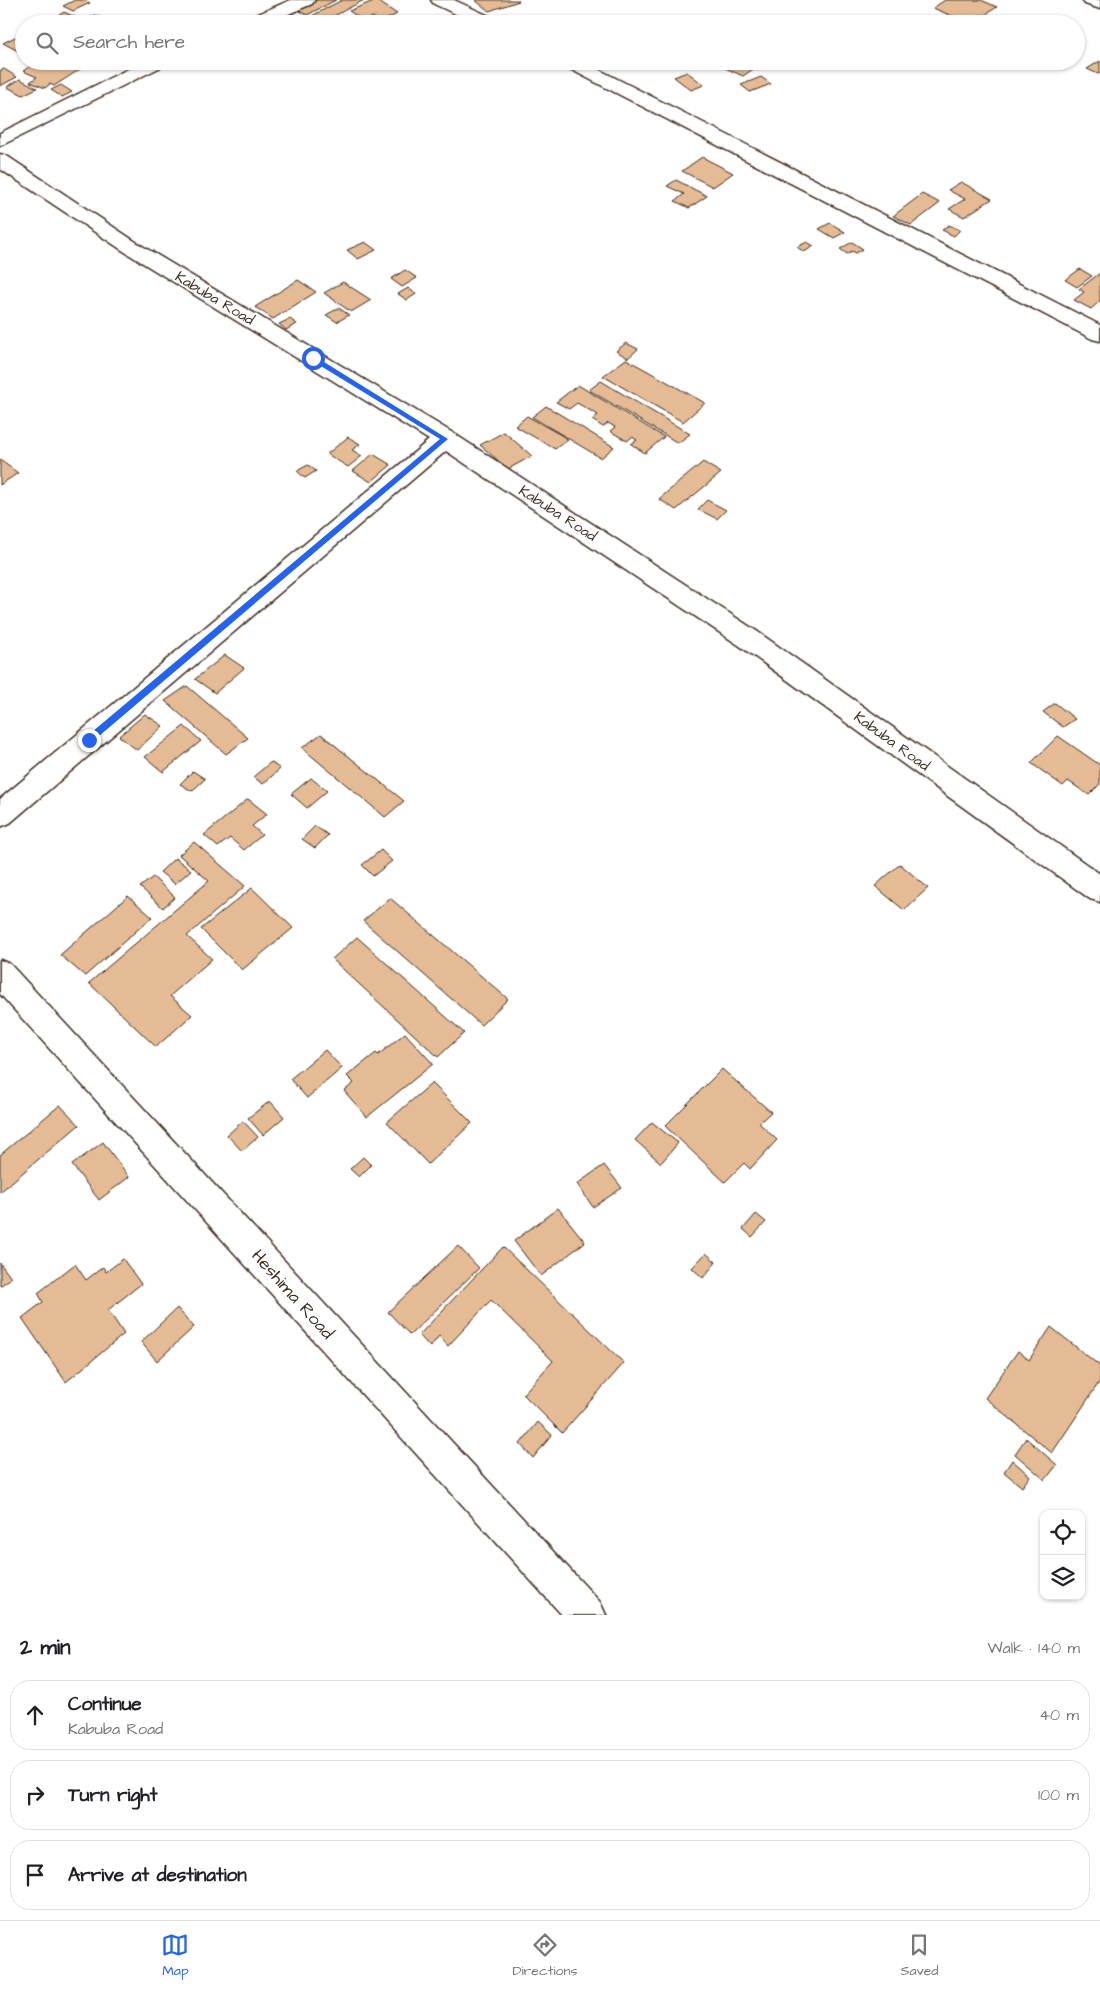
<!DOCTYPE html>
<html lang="en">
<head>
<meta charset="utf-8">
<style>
	body { margin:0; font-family:"Architects Daughter",sans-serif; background:#f6f6f6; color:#202124 }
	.controls { position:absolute; right:15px; bottom:15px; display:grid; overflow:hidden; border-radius:10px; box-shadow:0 1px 4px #0004 }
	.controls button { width:45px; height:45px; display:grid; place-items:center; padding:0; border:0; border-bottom:1px solid #e0e0e0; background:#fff; color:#202124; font:25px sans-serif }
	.stop { position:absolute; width:15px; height:15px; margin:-11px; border:4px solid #2563eb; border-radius:50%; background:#fff }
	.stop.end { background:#2563eb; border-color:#fff; box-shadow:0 1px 5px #0008 }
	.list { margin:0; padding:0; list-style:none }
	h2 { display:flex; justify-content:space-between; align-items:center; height:65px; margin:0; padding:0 20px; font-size:21px }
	h2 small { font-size:16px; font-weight:400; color:#757577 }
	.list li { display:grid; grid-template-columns:32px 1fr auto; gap:15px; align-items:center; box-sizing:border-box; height:70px; margin:0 10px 10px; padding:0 10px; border:1px solid #e0e0e0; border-radius:20px }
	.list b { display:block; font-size:19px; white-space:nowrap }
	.list p { margin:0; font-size:16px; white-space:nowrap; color:#757577 }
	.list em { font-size:16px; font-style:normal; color:#757577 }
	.icon { flex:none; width:28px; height:28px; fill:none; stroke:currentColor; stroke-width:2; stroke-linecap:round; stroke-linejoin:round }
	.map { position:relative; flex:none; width:1100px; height:1615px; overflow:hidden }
	.search { position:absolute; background:#fff; box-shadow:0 1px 4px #0004; left:15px; right:15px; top:15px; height:55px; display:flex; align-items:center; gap:12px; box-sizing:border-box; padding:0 18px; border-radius:28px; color:#757577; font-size:19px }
	.sheet { height:305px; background:#fff }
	nav { display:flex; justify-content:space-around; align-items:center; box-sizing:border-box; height:70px; border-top:1px solid #e0e0e0; background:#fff; font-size:14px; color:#757577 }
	nav a { display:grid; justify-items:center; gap:2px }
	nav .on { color:#2563eb }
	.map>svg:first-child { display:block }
	.building { fill:#e4bb94; stroke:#3b2a1e }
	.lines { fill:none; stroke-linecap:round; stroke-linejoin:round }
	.minor-casing { stroke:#3b2a1e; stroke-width:3 }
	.minor { fill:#fff; fill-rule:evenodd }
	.route { fill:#2563eb }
	.labels { text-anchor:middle; stroke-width:4; stroke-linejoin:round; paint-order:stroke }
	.street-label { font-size:15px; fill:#3b2a1e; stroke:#fff }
	.near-street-label { font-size:18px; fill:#3b2a1e; stroke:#fff }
</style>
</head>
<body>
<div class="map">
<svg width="1100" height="1615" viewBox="0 0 1100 1615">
	<rect width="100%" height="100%" fill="#fff"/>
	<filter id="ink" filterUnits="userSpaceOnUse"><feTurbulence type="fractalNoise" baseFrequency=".02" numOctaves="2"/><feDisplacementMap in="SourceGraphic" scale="10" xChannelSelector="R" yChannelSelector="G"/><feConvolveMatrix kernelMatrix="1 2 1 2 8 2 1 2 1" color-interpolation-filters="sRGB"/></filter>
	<g filter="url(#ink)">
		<path class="building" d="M75 0H85L90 3 73 11 63 6Z
			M315 0H336L307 15 296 9Z
			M342 0H364L321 23 310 17Z
			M376 0 397 14 381 22 373 17 364 21 349 11Z
			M475 0H517L519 1 489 11Z
			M945 0H981L997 7 971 24 933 8Z
			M64 12 82 20 75 24H64L53 19Z
			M95 15 104 19 96 24H88L83 21Z
			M15 37 24 41V47L18 51 3 43Z
			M38 61H65L82 68 54 86 50 84 45 88 30 82 37 77 23 71Z
			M733 61H765L743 76 723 67Z
			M1100 61V73L1098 74 1087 69Z
			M4 69 17 77 0 86V71Z
			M687 72 704 85 691 90 674 77Z
			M761 77 771 84 750 92 741 85Z
			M20 79 37 88 23 95 7 87Z
			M61 85 72 92 62 97 51 90Z
			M702 157 733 173 713 187 682 171Z
			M676 180 707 196 689 208 675 201 684 194 667 186Z
			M961 182 992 199 964 217 949 209 965 199 948 190Z
			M922 194 940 203 911 225 893 216Z
			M830 223 845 232 834 238 819 229Z
			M949 225 960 230 954 236 942 230Z
			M365 242 376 250 358 259 347 250Z
			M807 242 814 246 804 252 797 247Z
			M852 242 863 249 856 253 852 251 847 254 840 249Z
			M1080 269 1092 276 1077 287 1065 280Z
			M405 270 417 278 402 287 391 279Z
			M1100 273V301L1091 309 1074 300 1084 292 1079 289Z
			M298 280 316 292 273 319 255 307Z
			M343 282 371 300 351 312 324 293Z
			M408 288 416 294 407 300 398 294Z
			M339 308 349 315 337 322 326 315Z
			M290 319 297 324 286 330 279 324Z
			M626 343 638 349 628 358 616 351Z
			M626 359 705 403 683 422 603 376Z
			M601 381 690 434 678 443 589 390Z
			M578 385 664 437 645 453 631 444 637 440 632 437 627 441 610 431 615 427 608 423 603 427 592 420 598 415 577 403 569 409 556 402Z
			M546 406 614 447 601 458 532 417Z
			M527 416 568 439 555 449 515 426Z
			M504 432 532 456 508 469 480 445Z
			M348 437 360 444 352 450 362 456 348 467 327 454Z
			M373 454 391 465 371 482 353 471Z
			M0 460 18 473 0 485Z
			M703 462 721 473 676 510 659 499Z
			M308 465 316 471 305 478 297 471Z
			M707 500 726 510 717 519 698 509Z
			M225 655 244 668 215 693 195 679Z
			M187 686 248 738 226 754 165 701Z
			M1055 703 1075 719 1063 727 1043 712Z
			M145 714 163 726 137 750 119 736Z
			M184 726 201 741 163 772 145 757Z
			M321 734 404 801 385 817 302 748Z
			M1058 736 1100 765V784L1089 795 1068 781 1063 786 1031 763Z
			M271 762 280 769 263 784 253 777Z
			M193 771 205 779 192 791 180 784Z
			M311 778 327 791 307 808 291 794Z
			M248 799 267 814 252 826 262 835 244 850 230 838 218 847 204 835Z
			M315 826 328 835 315 848 302 839Z
			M194 842 245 886 187 936 212 959 170 996 192 1015 156 1047 89 983 209 881 179 855Z
			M381 850 392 861 373 876 362 865Z
			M175 858 191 870 175 884 160 872Z
			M900 864 928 888 904 910 875 886Z
			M153 877 175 897 163 908 140 887Z
			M252 888 293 928 242 970 201 929Z
			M128 896 152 917 85 976 60 955Z
			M390 898 508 999 481 1025 363 921Z
			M357 937 464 1033 438 1057 332 959Z
			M405 1033 433 1064 367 1117 344 1091 354 1083 347 1076 376 1053 378 1055Z
			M325 1050 342 1068 307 1098 290 1079Z
			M722 1069 771 1112 759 1123 777 1140 750 1169 744 1163 725 1182 665 1126Z
			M432 1083 472 1123 428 1164 387 1122Z
			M270 1101 284 1117 263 1135 248 1118Z
			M60 1105 79 1125 0 1192V1155Z
			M243 1121 258 1137 242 1151 227 1135Z
			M652 1122 678 1143 661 1163 635 1140Z
			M103 1142 129 1177 99 1200 72 1165Z
			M363 1157 371 1165 359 1177 350 1169Z
			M604 1165 622 1188 593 1207 577 1184Z
			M558 1208 585 1242 541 1276 514 1241Z
			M756 1214 766 1222 752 1237 743 1229Z
			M458 1246 479 1268 410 1335 388 1312Z
			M503 1247 624 1363 562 1433 523 1394 553 1361 491 1300 448 1346 439 1336 430 1347 419 1335Z
			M706 1253 716 1262 703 1278 692 1268Z
			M123 1259 141 1284 108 1310 124 1334 66 1382 22 1318 43 1302 38 1293 75 1264 86 1280 103 1267 106 1272Z
			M0 1263 11 1278 0 1286Z
			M177 1308 194 1327 157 1361 141 1342Z
			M1051 1327 1100 1366V1381L1052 1453 985 1398 1018 1351 1029 1360Z
			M538 1422 552 1435 533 1458 520 1444Z
			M1026 1438 1057 1465 1045 1480 1015 1454Z
			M1012 1460 1030 1476 1022 1487 1004 1472Z"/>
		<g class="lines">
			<defs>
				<path id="minor" d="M291 0H315L312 4 265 24H241L244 20Z
					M431 0H454L498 20 501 24H477L434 4Z
					M1082 0H1100V9L1085 4Z
					M144 61H168L165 65 0 146V133Z
					M559 61H582L1100 325V341L1092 339 562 65Z
					M0 154 7 156 139 244 453 433 758 632 1100 874V902L1090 899 740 646 446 451 10 823 0 827V799L429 440 125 252 0 169Z
					M0 960 10 964 600 1602 606 1615H562L0 994Z"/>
			</defs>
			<use href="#minor" class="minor-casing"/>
			<use href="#minor" class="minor"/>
		</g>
	</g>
	<path class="route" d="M311 357H316L448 439 92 742H86V737L440 439 311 360Z"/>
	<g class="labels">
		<g class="street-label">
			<text transform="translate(215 298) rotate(31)" y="5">Kabuba Road</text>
			<text transform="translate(558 513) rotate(33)" y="5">Kabuba Road</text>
			<text transform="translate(892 741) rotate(36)" y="5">Kabuba Road</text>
		</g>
		<g class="near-street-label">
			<text transform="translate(293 1294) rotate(48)" y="6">Heshima Road</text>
		</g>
	</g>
</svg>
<div class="controls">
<button><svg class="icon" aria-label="locate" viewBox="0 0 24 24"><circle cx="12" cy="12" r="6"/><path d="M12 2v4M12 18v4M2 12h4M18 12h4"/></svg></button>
<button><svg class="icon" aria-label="layers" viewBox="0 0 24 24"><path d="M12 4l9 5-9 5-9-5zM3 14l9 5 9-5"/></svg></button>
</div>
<div class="stop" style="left:313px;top:358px"></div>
<div class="stop end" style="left:89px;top:740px"></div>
<div class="search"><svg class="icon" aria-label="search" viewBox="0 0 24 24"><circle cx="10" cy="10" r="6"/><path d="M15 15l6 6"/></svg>Search here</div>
</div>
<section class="sheet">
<h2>2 min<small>Walk · 140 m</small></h2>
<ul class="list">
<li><svg class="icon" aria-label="ahead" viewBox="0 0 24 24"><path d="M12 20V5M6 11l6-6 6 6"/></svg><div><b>Continue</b><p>Kabuba Road</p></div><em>40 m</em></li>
<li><svg class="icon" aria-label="right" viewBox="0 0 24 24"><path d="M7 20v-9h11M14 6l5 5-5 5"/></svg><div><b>Turn right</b></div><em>100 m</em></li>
<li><svg class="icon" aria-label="arrive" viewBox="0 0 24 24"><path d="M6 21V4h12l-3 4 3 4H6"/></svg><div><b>Arrive at destination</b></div></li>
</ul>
</section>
<nav>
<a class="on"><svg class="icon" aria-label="map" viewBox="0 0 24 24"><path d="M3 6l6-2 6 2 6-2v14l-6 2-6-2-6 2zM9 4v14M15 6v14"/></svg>Map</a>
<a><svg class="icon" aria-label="directions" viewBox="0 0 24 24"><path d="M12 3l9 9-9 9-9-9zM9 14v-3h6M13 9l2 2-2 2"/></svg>Directions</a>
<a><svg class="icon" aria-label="saved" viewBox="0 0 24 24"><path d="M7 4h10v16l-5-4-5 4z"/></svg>Saved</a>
</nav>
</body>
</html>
